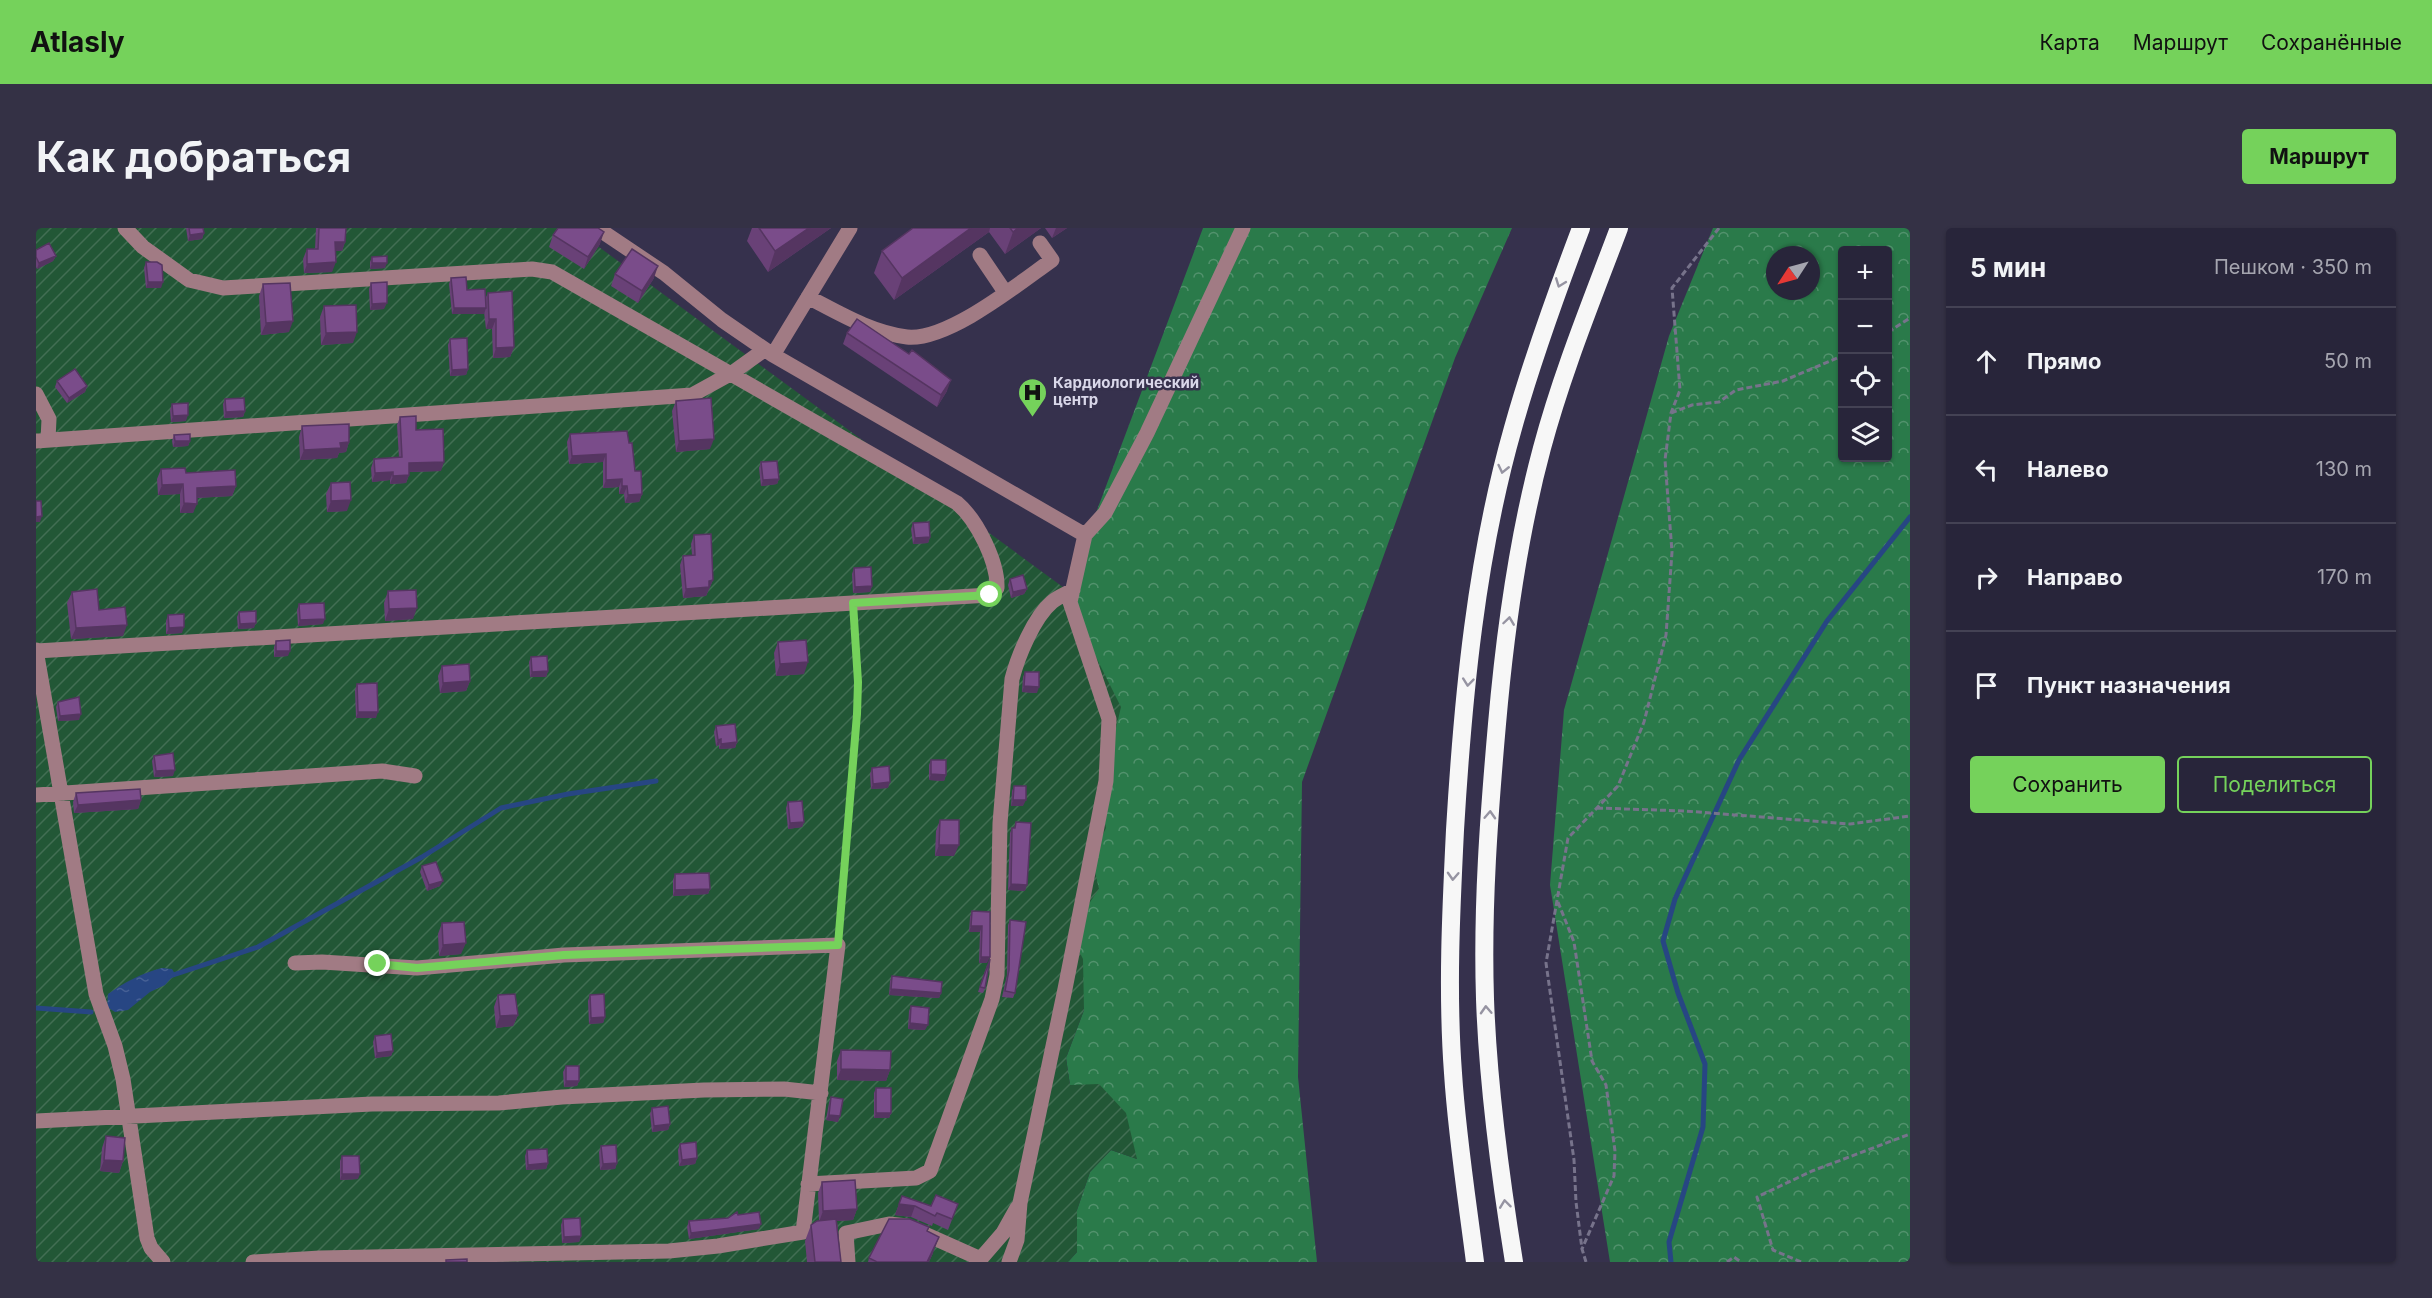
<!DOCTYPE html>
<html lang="ru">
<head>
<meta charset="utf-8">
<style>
	body { margin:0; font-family:Inter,sans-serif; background:#343145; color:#f1f3f6 }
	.controls { position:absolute; right:18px; top:18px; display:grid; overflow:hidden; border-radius:6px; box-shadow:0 2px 4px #0004 }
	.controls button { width:54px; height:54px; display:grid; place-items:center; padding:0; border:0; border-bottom:2px solid #444254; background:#28253a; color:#f1f3f6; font:30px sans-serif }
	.compass { position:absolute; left:1730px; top:18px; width:54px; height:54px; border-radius:50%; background:#28253a; box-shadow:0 2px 4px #0004; rotate:234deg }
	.stop { position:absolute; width:18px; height:18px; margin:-14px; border:4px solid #75d25b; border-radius:50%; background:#fff }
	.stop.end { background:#75d25b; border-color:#fff; box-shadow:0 2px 6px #0008 }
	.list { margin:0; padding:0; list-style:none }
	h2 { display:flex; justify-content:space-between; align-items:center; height:78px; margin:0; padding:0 24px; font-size:26px }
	h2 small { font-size:20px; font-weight:400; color:#a5a5af }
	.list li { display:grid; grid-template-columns:39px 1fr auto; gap:18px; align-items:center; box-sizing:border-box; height:108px; padding:0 24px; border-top:2px solid #444254 }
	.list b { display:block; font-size:22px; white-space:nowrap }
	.list em { font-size:20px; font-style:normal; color:#a5a5af }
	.actions { display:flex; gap:12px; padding:18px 24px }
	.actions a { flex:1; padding:14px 0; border:2px solid #75d25b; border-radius:6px; text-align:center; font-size:21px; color:#75d25b }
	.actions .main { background:#75d25b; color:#111 }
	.icon { flex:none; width:33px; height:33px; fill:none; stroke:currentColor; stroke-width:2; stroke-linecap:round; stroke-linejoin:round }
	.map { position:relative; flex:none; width:1874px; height:1034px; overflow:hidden; border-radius:6px }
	header { display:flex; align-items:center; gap:36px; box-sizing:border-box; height:84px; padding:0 30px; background:#75d25b; color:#111 }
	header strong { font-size:28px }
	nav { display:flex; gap:33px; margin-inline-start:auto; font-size:21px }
	.intro { display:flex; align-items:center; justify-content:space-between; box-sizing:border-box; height:144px; padding:0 36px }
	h1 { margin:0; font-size:42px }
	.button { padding:15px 27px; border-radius:6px; background:#75d25b; color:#111; font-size:21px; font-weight:700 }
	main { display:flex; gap:36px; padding:0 36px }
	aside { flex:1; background:#28253a; border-radius:6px; box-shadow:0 2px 4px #0004 }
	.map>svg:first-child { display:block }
	.forest { fill:url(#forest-crowns); fill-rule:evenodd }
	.garden { fill:url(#garden-furrows) }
	.water { fill:url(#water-ripples) }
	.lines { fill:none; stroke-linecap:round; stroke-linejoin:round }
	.stream { stroke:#274683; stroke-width:5 }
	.path { stroke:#77738b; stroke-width:3; stroke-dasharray:6 3; stroke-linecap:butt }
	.minor { stroke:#a17b84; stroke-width:15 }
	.highway { stroke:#f7f7f7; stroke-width:18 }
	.wall { fill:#694177 }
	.shaded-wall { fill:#553561 }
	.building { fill:#7a4c8a; stroke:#553561; stroke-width:1.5 }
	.oneway { stroke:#9694a2 }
	.route { stroke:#75d25b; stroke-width:8 }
	.labels { text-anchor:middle; stroke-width:5; stroke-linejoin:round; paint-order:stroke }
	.poi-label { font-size:15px; font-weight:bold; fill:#d9d7e9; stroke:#36314d; text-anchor:start }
</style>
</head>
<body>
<header>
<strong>Atlasly</strong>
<nav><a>Карта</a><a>Маршрут</a><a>Сохранённые</a></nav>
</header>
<div class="intro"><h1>Как добраться</h1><a class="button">Маршрут</a></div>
<main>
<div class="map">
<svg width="1874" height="1034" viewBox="0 0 1874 1034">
	<defs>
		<pattern id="forest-crowns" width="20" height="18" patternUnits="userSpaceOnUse" patternTransform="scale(1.5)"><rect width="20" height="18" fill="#2a7a4a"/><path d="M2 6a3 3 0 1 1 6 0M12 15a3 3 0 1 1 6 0" fill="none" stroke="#52926d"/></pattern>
		<pattern id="garden-furrows" width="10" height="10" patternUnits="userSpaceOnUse" patternTransform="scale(1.5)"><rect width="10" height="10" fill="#225736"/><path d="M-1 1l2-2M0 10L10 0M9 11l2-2" fill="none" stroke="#426e53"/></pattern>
		<pattern id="water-ripples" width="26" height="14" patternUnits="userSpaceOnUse" patternTransform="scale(1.5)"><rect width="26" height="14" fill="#274683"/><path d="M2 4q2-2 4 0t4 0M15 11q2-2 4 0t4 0" fill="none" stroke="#466095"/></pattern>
	</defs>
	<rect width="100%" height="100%" fill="#36314d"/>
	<path class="forest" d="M1167 0H1476L1419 130 1266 554 1262 849 1281 1034H1032L1041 1024V982L1054 944 1075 922 1101 931 1034 857 1030 830 1048 782 1035 707 1056 630 1064 568 1050 409 1031 362Z
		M1677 0H1874V1034H1574L1514 657 1528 482 1633 108ZM1806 22H1852V230H1806ZM1739 27H1775V63H1739Z"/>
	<path class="garden" d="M0 0H537L1031 362 1050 409 1085 479 1064 568 1070 600 1056 630 1063 661 1046 686 1035 707 1047 731 1048 782 1030 830 1034 857 1063 856 1090 885 1101 931 1075 922 1054 944 1041 982V1024L1032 1034H0Z"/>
	<path class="water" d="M126 740 136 741 139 746 129 757 114 764 92 782 79 784 71 779 72 766C89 754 106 745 126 740Z"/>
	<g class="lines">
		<path class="stream" d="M134 748 222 719 386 629 465 580 532 566 620 553
			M0 780 55 784
			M1635 1034 1633 1014 1667 899 1669 836 1642 765 1627 713 1639 671 1703 532 1791 393 1874 289"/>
		<path class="path" d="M1852 104 1874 90
			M1635 185 1656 177 1683 174 1700 162 1747 153 1806 128
			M1561 580 1649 583 1814 596 1874 588
			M1522 674 1538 714 1556 833 1570 857 1579 923 1578 948 1546 1021
			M803 702 821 486 822 454 818 392
			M1550 1034 1546 1021 1540 974 1538 932 1510 735 1532 610 1582 558 1608 494 1630 407 1636 324 1629 232 1635 185 1644 162 1636 60 1683 0
			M1691 1034 1698 1029 1705 1034
			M1765 1034 1737 1022 1721 969 1776 943 1874 906"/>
		<path class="minor" d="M561 0 628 45 686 92 737 127
			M814 0 737 127 1049 307
			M944 27 969 64
			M772 69C803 85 836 105 871 109 912 113 982 56 1016 32L1004 15
			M0 166 13 191 12 212
			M0 213 656 167 696 145 728 122
			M0 422 60 766 79 818 87 851 111 1010 115 1020 127 1034
			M0 423 954 367 961 360C962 334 941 292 921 275L516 44 496 41 187 60 153 52 107 19 89 0
			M0 567 346 543 379 548
			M0 893 336 876 463 875 526 869 668 862 748 861 785 865
			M772 956 880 950 894 943 956 771 961 747 964 595 976 451C982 428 998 389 1016 374 1022 369 1030 366 1037 362
			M217 1034 284 1030 633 1023 682 1018 767 1004 802 717 528 727 381 740 286 734 259 735
			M812 1034 810 1005 853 996 871 998 945 1031
			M942 1034 967 1005 981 980
			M973 1034 981 1012 984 975 1029 761 1070 553 1073 491 1034 374 1049 307 1069 285 1111 205 1207 0"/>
		<path class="highway" d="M1439 1034C1431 971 1421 908 1417 845 1411 764 1415 683 1419 602 1427 468 1440 330 1477 200 1496 132 1520 66 1545 0
			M1478 1034C1464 947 1452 859 1449 771 1446 679 1453 587 1461 496 1469 404 1482 309 1506 220 1526 145 1556 72 1583 0"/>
	</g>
	<path class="wall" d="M150 0H167L168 5 166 11 152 13Z
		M280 0H327H310L309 14 306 23H299L296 44 268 45 267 31 271 21H279Z
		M716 0H795L732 44 711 13Z
		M877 0H1005L969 26 953 4 858 72 838 45 846 23Z
		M1009 0H1031L1016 10Z
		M517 7 564 16 548 41 513 19Z
		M0 22 20 28 17 33 1 41 0 39Z
		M336 29 349 40 334 41V34Z
		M110 34 125 60H110L108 40Z
		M579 46 618 50 602 75 575 58Z
		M415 50 431 62 449 71 452 65 478 119 474 129 457 130 456 101H450L448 84V86H416L413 56Z
		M335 55 348 81 334 82 333 61Z
		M227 56 253 104 225 107 223 68Z
		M288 78 317 115 285 117 284 89Z
		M811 105 911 163 901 179 807 116Z
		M414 111 432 141 430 147 414 148 412 117Z
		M21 153 51 158 49 164 31 175 19 159Z
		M189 171 209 183 207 189 188 190 187 176Z
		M640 173 674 221 640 224 636 183Z
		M136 176 150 193 135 194 134 182Z
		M364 189 380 202 405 243 373 244V247L370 255 354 256V252L336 254 335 240 338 231 363 230 361 197Z
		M266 198 313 214 310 224 303 225 301 230 264 232 263 209Z
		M534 206 593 215 599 243 606 266 603 274 589 275 588 266H583V259L567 260V234L533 236 531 214Z
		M138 207 154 213 152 218 137 219 136 213Z
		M725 234 743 251 741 256 725 258 723 240Z
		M125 241 150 245 200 258 196 268 161 270 157 285H144V266L122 267 121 251Z
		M295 255 311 283 291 284 290 266Z
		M877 295 894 309 892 315 877 316 875 301Z
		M658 307 677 352 670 368 647 370 644 337 647 328 656 327 655 316Z
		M818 340 836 358 834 364 817 365 816 346Z
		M974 351 991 361 988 366 975 370 972 357Z
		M352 363 377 391 349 393 348 375Z
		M36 364 63 382 87 408 35 411 31 375Z
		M263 376 287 396 262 398 261 382Z
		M203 384 218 400 202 401 201 389Z
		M132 387 146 405 130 406V393Z
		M240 413 252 428 238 429V419Z
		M742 414 768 446 740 448 738 425Z
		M495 429 512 443 510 449H494L493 434Z
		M406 438 434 453 430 463 404 465 402 448Z
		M989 444 1001 465 986 464 987 449Z
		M321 456 340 490H320L319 462Z
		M22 474 43 492 22 493 20 479Z
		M680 498 701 514 699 520 683 521V517L680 518 678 504Z
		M118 528 137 548 118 549 116 533Z
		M895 532 910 547 908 553 893 552V537Z
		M836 540 852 560 835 561 834 546Z
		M978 558 987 578H975L976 563Z
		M40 565 105 572 102 581 38 585 37 574Z
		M752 574 768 594 766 599 752 601 750 580Z
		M904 592 918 628H899L900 603Z
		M980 594 989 663 972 662 974 605 976 600H978Z
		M386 638 404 658 391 663 384 644Z
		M639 646 674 661 672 666 637 668V652Z
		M936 683 954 684 951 735H943L944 704H933L934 689Z
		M974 692 979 765 977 770 966 769 971 747 972 697Z
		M406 695 425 726 403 728 402 706Z
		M951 737 949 760 947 765 942 764Z
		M856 748 905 765 903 770 853 767 854 753Z
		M462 767 482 787 477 798 460 800 458 779Z
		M554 767 569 789 567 795 553 796 552 773Z
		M875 778 889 802 872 801 873 783Z
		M339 808 357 823 355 828 339 830 337 814Z
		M805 822 854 842 850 853 801 852V833Z
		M530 838 543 853 541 858 528 859 527 844Z
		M840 860 855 885 853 890H838V865Z
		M795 869 802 894 790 892 793 875Z
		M616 880 634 896 632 902 616 904 614 886Z
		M70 908 87 933 83 945 64 943 66 920Z
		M644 916 661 930 659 936 643 938 642 922Z
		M565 918 581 935 579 941 564 942 563 924Z
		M491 922 512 935 510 941 490 942 489 928Z
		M306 928 322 951 304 952V933Z
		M786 954 821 981 817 992 801 993 805 1034H771L769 1013 775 997 783 993 782 965Z
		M866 968 895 978 922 976 912 1002 897 995 896 998 875 989 859 987Z
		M702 987 723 1001 653 1011 651 999 653 993 692 990Z
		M527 991 545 1008 543 1014 526 1015 525 997Z
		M891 1003 897 1025 893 1034H832L833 1030Z"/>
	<path class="shaded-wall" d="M773 0H795L732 44 739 23Z
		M935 0H954L953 4 858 72 866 50Z
		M982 0H1005L969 26 977 4Z
		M1020 0H1031L1016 10Z
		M568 4 564 16 548 41 552 29Z
		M168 5 166 11 152 13 154 7Z
		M299 14H309L306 23H296Z
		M20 28 17 33 1 41 3 35Z
		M300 34 296 44 268 45 271 36Z
		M336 35H351L349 40 334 41Z
		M622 38 618 50 602 75 606 63Z
		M112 54H127L125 60H110Z
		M351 75 348 81 334 82 336 76Z
		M418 80H450L448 86H416Z
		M453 91H460L456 101H450Z
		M257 93 253 104 225 107 230 95Z
		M321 104 317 115 285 117 290 105Z
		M478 119 474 129 457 130 460 120Z
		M432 141 430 147 414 148 416 142Z
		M915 152 911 163 901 179 905 167Z
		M51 158 49 164 31 175 33 170Z
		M209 183 207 189 188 190 190 184Z
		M152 187 150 193 135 194 137 188Z
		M678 211 674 221 640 224 643 213Z
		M139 213H154L152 218 137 219Z
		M313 214 310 224 303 225 301 230 264 232 268 222 304 215Z
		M570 226 567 234 533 236 536 228Z
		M408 234 405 243 369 244 373 235Z
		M357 244 354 252 336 254 339 245Z
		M373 247 370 255 354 256 357 248Z
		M586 251 583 259 567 260 570 252Z
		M743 251 741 256 725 258 727 252Z
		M147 256 144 266 122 267 126 257Z
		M200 258 196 268 157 270 161 260Z
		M586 258H591L588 266H583Z
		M606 266 603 274 589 275 592 267Z
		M315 272 311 283 291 284 295 273Z
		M148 275 161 276 157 285H144Z
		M6 288 4 294H0V289Z
		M894 309 892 315 877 316 879 310Z
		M677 352 670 368 647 370 650 361 673 353Z
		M836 358 834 364 817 365 819 359Z
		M991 361 988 366 975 370 977 364Z
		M381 380 377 391 349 393 353 381Z
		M289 391 287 396 262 398 264 392Z
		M220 395 218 400 202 401 204 396Z
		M91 397 87 408 35 411 40 400Z
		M148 399 146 405 130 406 133 400Z
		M240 423H254L252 428 238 429Z
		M772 434 768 446 740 448 744 436Z
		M512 443 510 449H494L496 444Z
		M434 453 430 463 404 465 407 455Z
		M988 458 1003 459 1001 465 986 464Z
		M322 484H342L340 490H320Z
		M45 486 43 492 22 493 24 488Z
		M685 511 683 517 680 518 682 512Z
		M701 514 699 520 683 521 685 516Z
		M139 542 137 548 118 549 120 543Z
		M895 546 910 547 908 553 893 552Z
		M854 554 852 560 835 561 837 556Z
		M105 572 102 581 38 585 42 577Z
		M977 572H990L987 578H975Z
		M768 594 766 599 752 601 754 595Z
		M903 617H923L918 628H899Z
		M407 653 404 658 391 663 393 657Z
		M975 656 991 657 989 663 972 662Z
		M674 661 672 666 637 668 639 662Z
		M935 698H946L944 704H933Z
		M430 715 425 726 403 728 407 717Z
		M945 729H954L951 735H943Z
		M855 761 905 765 903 770 853 767Z
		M482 787 477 798 460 800 464 788Z
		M569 789 567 795 553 796 555 790Z
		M874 795 892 797 889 802 872 801Z
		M357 823 355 828 339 830 341 825Z
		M805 841 854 842 850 853 801 852Z
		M530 853H543L541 858 528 859Z
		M840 885H855L853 890H838Z
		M793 887 804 888 802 894 790 892Z
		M634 896 632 902 616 904 618 898Z
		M661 930 659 936 643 938 646 932Z
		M68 932 87 933 83 945 64 943Z
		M512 935 510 941 490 942 492 937Z
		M581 935 579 941 564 942 567 936Z
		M306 946H324L322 951 304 952Z
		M863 976 879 978 875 989 859 987Z
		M821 981 817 992 783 994 787 983Z
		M725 996 723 1001 653 1011 655 1005Z
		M545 1008 543 1014 526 1015 528 1009Z
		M903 1009 897 1025 893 1034H891Z"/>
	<path class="building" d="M153 0H167L168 5 154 7Z
		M283 0H310L309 14H299L300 34 271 36V21H282Z
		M522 0H562L568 4 552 29 517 7Z
		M723 0H773L739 23Z
		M877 0H935L866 50 846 23Z
		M974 0H982L977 4Z
		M13 15 20 28 3 35 0 29V22Z
		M596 21 622 38 606 63 579 46Z
		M351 28V35H336V29Z
		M110 34H121L126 37 127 54H112Z
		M430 49 431 62 449 61 450 80H418L415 50Z
		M351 54V75L336 76 335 55Z
		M254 55 257 93 230 95 227 56Z
		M476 63 478 119 460 120V91H453L452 65Z
		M320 77 321 104 290 105 288 78Z
		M821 91 873 126 876 122 915 152 905 167 811 105Z
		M431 110 432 141 416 142 414 111Z
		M39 141 51 158 33 170 21 153Z
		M208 170 209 183 190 184 189 171Z
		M675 170 678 211 643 213 640 173Z
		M152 175V187L137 188 136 176Z
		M380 188V202L407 201 408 234 373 235V247L357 248V244L339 245 338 231 366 229 364 189Z
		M313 196V214L304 215 305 220 268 222 266 198Z
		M591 203 593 215H596L599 243H605L606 266 592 267 591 258H586V251L570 252V226L536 228 534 206Z
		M154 206V213H139L138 207Z
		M741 233 743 251 727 252 725 234Z
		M149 240 150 245 199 242 200 258 161 260V276L148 275 147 256 126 257 125 241Z
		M314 254 315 272 295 273V255Z
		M0 273H5L6 288 0 289Z
		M893 294 894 309 879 310 877 295Z
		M675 306 677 352 673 353V359L650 361 647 328 659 327 658 307Z
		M835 339 836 358 819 359 818 340Z
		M987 347 991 361 977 364 974 351Z
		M61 361 63 382 89 379 91 397 40 400 36 364Z
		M380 362 381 380 353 381 352 363Z
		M288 375 289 391 264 392 263 376Z
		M220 383V395L204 396 203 384Z
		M148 386V399L133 400 132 387Z
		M254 412V423H240V413Z
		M770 412 772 434 744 436 742 414Z
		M511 428 512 443 496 444 495 429Z
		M433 436 434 453 407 455 406 438Z
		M989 444H1003V459L988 458Z
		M341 455 342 484H322L321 456Z
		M43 469 45 486 24 488 22 474Z
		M699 496 701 514 685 516V511L682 512 680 498Z
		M137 525 139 542 120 543 118 528Z
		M895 532H910V547L895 546Z
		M853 538 854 554 837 556 836 540Z
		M978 558H990V572H977Z
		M104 561 105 572 42 577 40 565Z
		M766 573 768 594 754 595 752 574Z
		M904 592H923V617H903Z
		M980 594 995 595 991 657 975 656 976 600H979Z
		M400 634 407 653 393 657 386 638Z
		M673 645 674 661 639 662V646Z
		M936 683 954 684V729H945L946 698H935Z
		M974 692 990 694 979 765 969 763 973 742Z
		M428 694 430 715 407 717 406 695Z
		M954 731 949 760 944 759Z
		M856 748 906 754 905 765 855 761Z
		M479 766 482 787 464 788 462 767Z
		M568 766 569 789 555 790 554 767Z
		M875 778 893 780 892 797 874 795Z
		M355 806 357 823 341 825 339 808Z
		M805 822 855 823 854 842 805 841Z
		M530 838H543V853H530Z
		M840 860H855V885H840Z
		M795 869 807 871 804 888 793 887Z
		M632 878 634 896 618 898 616 880Z
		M70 908 89 910 87 933 68 932Z
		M660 914 661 930 646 932 644 916Z
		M580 917 581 935 567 936 565 918Z
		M511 921 512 935 492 937 491 922Z
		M306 928H323L324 946H306Z
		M819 952 821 981 787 983 786 954Z
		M900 967 922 976 916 991 901 985 899 988 879 978 863 976 866 968 895 978Z
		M701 984 702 987 723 984 725 996 655 1005 653 993 692 990Z
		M544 990 545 1008 528 1009 527 991Z
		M800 991 805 1034H779L775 997 781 993Z
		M853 991H874L893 999 891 1003 903 1009 891 1034H841L833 1030Z
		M431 1031V1034H410V1032Z"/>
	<defs><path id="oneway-chevron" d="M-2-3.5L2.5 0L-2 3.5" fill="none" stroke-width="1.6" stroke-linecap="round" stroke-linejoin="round" transform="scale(1.5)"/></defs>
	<g class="oneway">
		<use href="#oneway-chevron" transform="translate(1524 55) rotate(111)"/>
		<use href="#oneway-chevron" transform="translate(1467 241) rotate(103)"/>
		<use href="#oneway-chevron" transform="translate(1473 393) rotate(-82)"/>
		<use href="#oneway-chevron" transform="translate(1432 454) rotate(96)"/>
		<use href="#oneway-chevron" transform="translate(1454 587) rotate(-87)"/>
		<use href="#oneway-chevron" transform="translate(1417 648) rotate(93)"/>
		<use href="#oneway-chevron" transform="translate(1450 782) rotate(-93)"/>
		<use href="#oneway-chevron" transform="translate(1469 976) rotate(-97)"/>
	</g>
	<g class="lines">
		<path class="route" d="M342 736 381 740 528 727 802 717 821 486 822 454 817 375 954 367"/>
	</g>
	<defs>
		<symbol id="hospital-pin" viewBox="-11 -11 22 30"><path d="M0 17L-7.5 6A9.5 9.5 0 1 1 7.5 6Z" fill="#75d25b" stroke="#36314d"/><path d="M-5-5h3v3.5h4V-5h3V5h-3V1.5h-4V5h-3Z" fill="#111"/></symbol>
	</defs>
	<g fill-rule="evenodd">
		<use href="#hospital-pin" x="980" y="148" width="33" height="45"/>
	</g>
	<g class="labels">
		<g class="poi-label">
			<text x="1017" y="160">Кардиологический<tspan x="1017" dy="17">центр</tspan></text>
		</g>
	</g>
</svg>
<div class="controls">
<button>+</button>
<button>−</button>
<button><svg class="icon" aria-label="locate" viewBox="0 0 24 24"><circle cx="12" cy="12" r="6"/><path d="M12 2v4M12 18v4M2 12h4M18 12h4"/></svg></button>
<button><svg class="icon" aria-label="layers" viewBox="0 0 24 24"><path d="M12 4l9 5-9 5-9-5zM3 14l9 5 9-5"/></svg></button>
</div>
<svg class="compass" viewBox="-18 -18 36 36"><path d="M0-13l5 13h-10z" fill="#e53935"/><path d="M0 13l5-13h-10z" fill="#a5a5af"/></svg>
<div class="stop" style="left:954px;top:367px"></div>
<div class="stop end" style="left:342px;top:736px"></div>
</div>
<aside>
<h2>5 мин<small>Пешком · 350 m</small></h2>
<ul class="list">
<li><svg class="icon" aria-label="ahead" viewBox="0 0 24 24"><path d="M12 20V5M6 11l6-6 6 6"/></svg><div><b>Прямо</b></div><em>50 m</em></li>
<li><svg class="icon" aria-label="left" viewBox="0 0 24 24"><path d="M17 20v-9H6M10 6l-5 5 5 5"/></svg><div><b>Налево</b></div><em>130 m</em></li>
<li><svg class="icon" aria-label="right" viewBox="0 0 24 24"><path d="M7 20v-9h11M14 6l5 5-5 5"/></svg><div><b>Направо</b></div><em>170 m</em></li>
<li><svg class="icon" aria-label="arrive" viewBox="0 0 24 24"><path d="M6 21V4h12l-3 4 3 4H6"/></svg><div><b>Пункт назначения</b></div></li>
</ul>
<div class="actions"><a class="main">Сохранить</a><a>Поделиться</a></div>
</aside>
</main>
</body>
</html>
